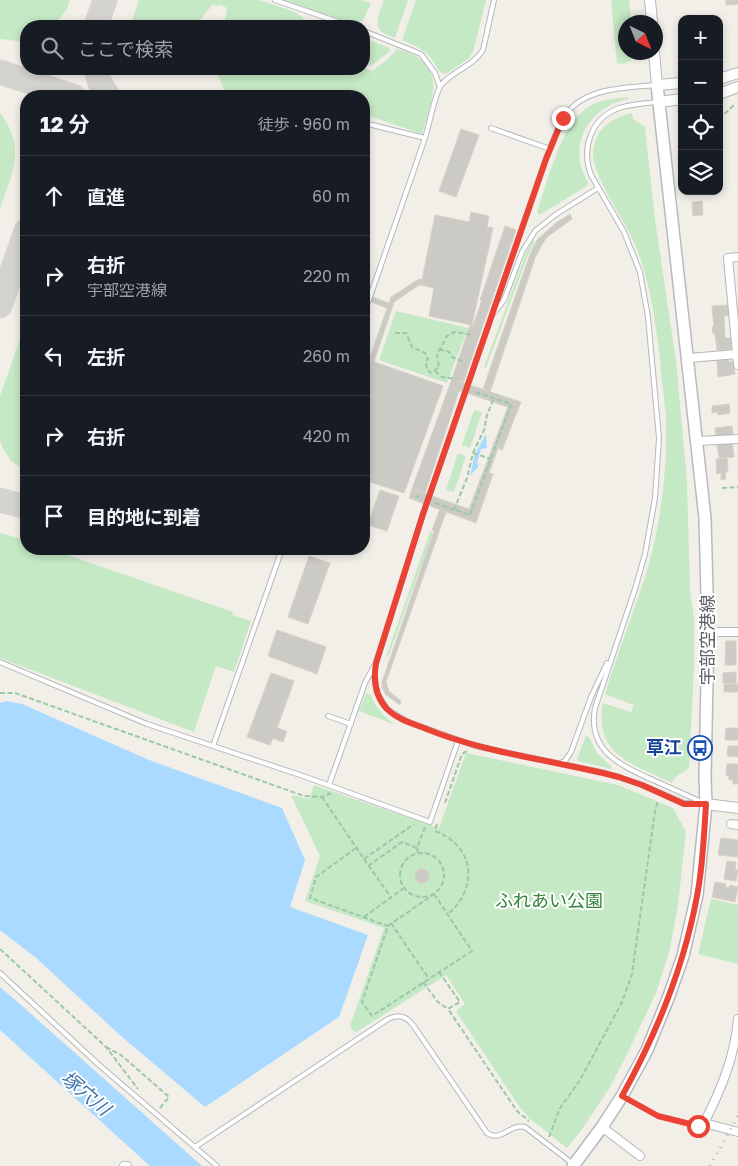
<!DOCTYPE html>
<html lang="ja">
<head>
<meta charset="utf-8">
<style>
	body { margin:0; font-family:"Golos Text","Noto Sans JP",sans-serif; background:#242831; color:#f1f3f6 }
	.controls { position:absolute; right:15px; top:15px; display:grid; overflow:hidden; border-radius:10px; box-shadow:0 2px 8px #0003 }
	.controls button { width:45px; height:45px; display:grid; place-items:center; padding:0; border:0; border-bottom:1px solid #363941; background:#171b24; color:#f1f3f6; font:25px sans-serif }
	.compass { position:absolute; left:618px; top:15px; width:45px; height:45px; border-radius:50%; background:#171b24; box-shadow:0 2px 8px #0003; rotate:137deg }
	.stop { position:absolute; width:15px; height:15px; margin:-11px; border:4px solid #ea4335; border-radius:50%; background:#fff }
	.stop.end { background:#ea4335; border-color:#fff; box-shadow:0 1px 5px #0008 }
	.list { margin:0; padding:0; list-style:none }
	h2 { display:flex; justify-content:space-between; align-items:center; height:65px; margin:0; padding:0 20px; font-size:21px }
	h2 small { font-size:16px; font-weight:400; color:#9ea1a6 }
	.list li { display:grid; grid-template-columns:32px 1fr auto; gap:15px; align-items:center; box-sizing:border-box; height:80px; padding:0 20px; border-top:1px solid #363941 }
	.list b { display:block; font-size:19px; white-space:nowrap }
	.list p { margin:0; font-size:16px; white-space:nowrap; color:#9ea1a6 }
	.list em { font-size:16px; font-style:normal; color:#9ea1a6 }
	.icon { flex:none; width:28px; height:28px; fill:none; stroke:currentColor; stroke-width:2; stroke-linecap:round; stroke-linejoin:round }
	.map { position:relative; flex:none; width:738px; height:1166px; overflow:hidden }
	.search { position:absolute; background:#171b24; box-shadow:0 2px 8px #0003; left:20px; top:20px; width:350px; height:55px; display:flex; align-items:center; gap:12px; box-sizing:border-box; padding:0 18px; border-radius:20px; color:#9ea1a6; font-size:19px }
	.panel { position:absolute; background:#171b24; box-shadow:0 2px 8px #0003; left:20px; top:90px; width:350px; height:465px; border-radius:20px }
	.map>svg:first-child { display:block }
	.green { fill:#c5e8c5 }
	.water { fill:#aadaff }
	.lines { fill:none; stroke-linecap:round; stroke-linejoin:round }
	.taxiway { stroke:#d4d3d0; stroke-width:25 }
	.building { fill:#cccac5; stroke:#d6d1c6 }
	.service-casing { stroke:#b5b8bc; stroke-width:6 }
	.minor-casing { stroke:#b5b8bc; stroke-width:10 }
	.tertiary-casing { stroke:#b5b8bc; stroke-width:12 }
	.secondary-casing { stroke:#b6babf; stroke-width:14 }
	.path { stroke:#9cc7a9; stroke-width:2; stroke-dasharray:5 2.5; stroke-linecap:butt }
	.service { stroke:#fff; stroke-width:4 }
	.minor { stroke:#fff; stroke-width:8 }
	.tertiary { stroke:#fff; stroke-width:10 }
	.secondary { stroke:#fff; stroke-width:11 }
	.rail { stroke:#b6b7b8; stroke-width:3; stroke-dasharray:1 6; stroke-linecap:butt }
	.route { stroke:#ea4335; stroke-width:6 }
	.labels { text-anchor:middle; stroke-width:4; stroke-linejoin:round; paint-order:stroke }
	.street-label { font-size:18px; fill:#5f6368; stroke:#fff }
	.transit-label { font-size:18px; font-weight:bold; fill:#164399; stroke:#fff; text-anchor:end }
	.park-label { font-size:18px; fill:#348238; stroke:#fff }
	.water-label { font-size:19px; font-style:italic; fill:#4174aa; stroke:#fff }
</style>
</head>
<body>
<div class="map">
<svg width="738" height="1166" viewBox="0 0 738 1166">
	<rect width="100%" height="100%" fill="#f1efe8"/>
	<path class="green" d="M0 0H70L67 9 53 26H26V39L18 41 0 39Z
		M139 0H259L295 12 307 21 321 26H224L227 8 219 4 218 6 213 4 195 26H130Z
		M285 0H361L371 3 363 20 357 23H349Z
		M384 0H408L395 38C370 31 377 19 384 0Z
		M416 0H486L473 52 468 59 446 74 440 72C428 52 424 49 402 40Z
		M611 0H629L631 22H626V52L633 53 634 59 622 64 617 63Z
		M371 41 390 48 389 52 371 66 366 65Z
		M397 49C448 62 434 96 422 134L364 114V96H244L225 92 217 73V69L364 68 372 71 387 60Z
		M628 97V99C599 105 575 129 580 161 581 169 585 176 588 183L587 186 541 214H539L537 212C548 181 561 122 590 106 601 99 615 99 628 97Z
		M0 113C26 146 13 173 0 208Z
		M632 113 633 119 645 127 655 219 676 361 687 482 690 591 694 619V668L689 768 674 778 672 783C633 764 593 755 603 703L631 712 634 705 605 694C617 654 633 615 646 574 661 524 668 468 666 415 659 360 656 286 631 236 621 215 592 174 593 153 594 130 611 118 632 113Z
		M533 240 535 242 528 255 486 368 484 367 526 253Z
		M396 311 468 328 447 383 379 360Z
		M26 322V470L11 461 3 448 0 441V396Z
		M474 410 482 412 470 448 462 445Z
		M458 453 466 456 454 492 446 490Z
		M430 532 433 533 388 657H386Z
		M0 533 26 540V549H50L233 612 232 615 251 621 234 672 216 666 194 732 0 658Z
		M366 693 371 695C376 708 385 718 396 725L359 711Z
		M586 736 589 737 597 753 612 767 611 769 578 761 577 759Z
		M466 753 618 785 673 808 686 832 678 905 670 949 656 993 627 1054 610 1087 580 1132 567 1148 529 1118 519 1106 456 1011 465 1004 446 975 355 1033 350 1026 384 928 305 901 320 856 291 795 309 799 314 785 439 828Z
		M711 899 738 905V964L698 954Z"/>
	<path class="water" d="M486 434 487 448 481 449 477 463 479 466 470 476 475 454Z
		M6 701 22 704 149 760 282 808 305 860 290 907 368 935 339 1017 205 1107 121 1036 35 957 0 930V703Z
		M0 987 21 1005 202 1166H150L0 1030Z"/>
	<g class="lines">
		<path class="taxiway" d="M96 26 105 0
			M96 69 100 83 108 96
			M0 72 73 96
			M0 306 26 231
			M0 500 26 507"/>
	</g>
	<path class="building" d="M726 0H738V4L726 5Z
		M461 129 479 135 456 197 439 191Z
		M702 201 703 215 693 216 692 202Z
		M471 212 489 216 487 227 493 228 472 325 429 316 434 288 421 285 435 215 469 222Z
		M570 214 572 219 547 237 541 246 535 258 490 392 483 389 529 257 537 240 556 223Z
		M505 226 516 230 463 383 452 379 470 325 473 326 482 300H480Z
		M419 279H422L421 285H419L394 302 374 362 369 360 391 297Z
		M364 294 389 303 387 308 364 299Z
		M728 305 729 315 724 316 725 338H731L732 349 717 350 715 333 713 334 712 327H714L712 306Z
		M728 359V361L733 362 735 374 718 377 717 360Z
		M369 360 443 386 404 493 364 480V376Z
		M452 379 521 402 502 450 498 448 489 473 493 474 476 523 409 498 412 489 469 509 508 407 449 387Z
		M449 387 459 391 425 493 412 489Z
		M729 404 730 413 718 415V412L712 413V406Z
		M732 426 733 435 716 437 715 428Z
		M732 442 734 457 719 458 717 444Z
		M727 458 728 472H725L726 479 721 480V473L717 474 716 459Z
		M380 490 399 496 387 531 368 525Z
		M440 509 446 512 386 682 389 691 401 701 400 705 386 695 382 687V682L434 531 432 530Z
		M309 556 330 563 308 624 288 617Z
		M277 630 326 647 317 674 268 656Z
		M726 641H736V665H725Z
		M736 672V683H723V673Z
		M271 673 294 681 277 728 287 731 283 742 273 738 270 745 247 737Z
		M724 684H738V692H724Z
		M726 728H738V740H725Z
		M728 746H738V757L727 756Z
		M727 764H738V784H733V780H729V776L726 775Z
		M721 838 738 840V857L718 855Z
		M727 861 736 862 735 869 738 870 736 881 724 879Z
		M415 876a7 7 0 1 1 14 0a7 7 0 1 1-14 0Z
		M715 882 726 884 725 887 729 888 730 885 738 887 735 902 712 897Z"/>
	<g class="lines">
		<defs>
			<path id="service" d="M275 0 350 26
				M364 31 421 54 435 73 440 87
				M656 85C624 88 581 87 563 119 556 131 551 146 546 159L423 514 376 663 374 675 377 693 387 709 406 721 475 746 606 773 642 785 684 803 704 804
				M658 102C645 103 632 104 619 108 591 118 581 148 591 175L624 232 640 272 648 317 659 438 655 498 645 554 635 589 595 708C587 752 622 766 655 781 671 788 688 796 704 803
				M364 123 425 138C429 126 435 93 441 85 453 71 473 66 483 50L494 0
				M491 128 550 149
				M494 313 504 300 522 252 535 231 555 215 598 188
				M364 314 425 138
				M0 662 147 724 306 777 430 822 458 741
				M328 716 351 724
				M213 746 282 549
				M560 763 565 761 571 752 591 697 607 663
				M329 785 365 683 374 666
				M0 973 99 1065 217 1166
				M195 1147 388 1019C399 1014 406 1016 413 1025L487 1133C501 1143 510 1123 525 1127L572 1163"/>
			<path id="minor" d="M737 354 738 365
				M689 358 737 354 728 258 738 257
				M697 441 738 439
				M708 632H738
				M731 824 738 825
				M738 1019C735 1056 721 1090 704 1123L738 1132
				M602 1127 640 1156
				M124 1166H127"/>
			<path id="tertiary" d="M650 0 652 22
				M654 52 657 85 682 83
				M719 79 738 73
				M719 94 738 87
				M659 102 682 99
				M706 804 738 808"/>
			<path id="secondary" d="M573 1166 602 1127 622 1096 647 1050 669 996 683 956 697 895 706 804 705 777 708 632 705 518 657 85"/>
		</defs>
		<use href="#service" class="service-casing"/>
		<use href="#minor" class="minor-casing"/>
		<use href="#tertiary" class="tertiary-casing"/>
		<use href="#secondary" class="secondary-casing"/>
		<path class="path" d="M719 119 734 105
			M678 159 682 155
			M395 333H406L412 347 425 353 428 359 426 361 427 370 431 373 439 367 437 354 447 336 455 332 473 335
			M439 349 449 352 452 357 464 362
			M435 371 442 377 457 379
			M473 453 491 459
			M722 488 738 487
			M416 496 419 497
			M435 503 470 515 511 404 475 392
			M454 510 467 478 473 453 484 430 487 415 494 398
			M0 693H15L304 796 322 797 331 793
			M322 797 364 859 414 824
			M445 803 462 754 467 751
			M437 824 435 831C475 846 479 888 447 915
			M356 848 316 877 310 898 388 926
			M400 875a22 22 0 1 1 44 0a22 22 0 1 1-44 0Z
			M418 853 417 848 425 827
			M364 859 390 896
			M368 866 402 842 417 848
			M434 894 472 951 372 1016 362 1002 388 926Z
			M364 917 404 888
			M391 923 429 979
			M0 949 106 1047 138 1089
			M439 972 460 1002 448 1009 517 1111 529 1121
			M423 982 438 1002 448 1009
			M106 1047 121 1055 169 1097 160 1108
			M630 1101 658 1116 697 1126
			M549 1137 560 1108 580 1080 622 1002 632 974 655 811 658 800"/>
		<use href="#service" class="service"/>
		<use href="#minor" class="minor"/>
		<use href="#tertiary" class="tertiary"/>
		<use href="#secondary" class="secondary"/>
		<path class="rail" d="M710 1166 738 1116"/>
	</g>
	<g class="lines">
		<path class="route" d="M563 118 546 159 423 514 376 663C373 681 375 696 387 709 397 719 411 723 424 728 487 754 554 760 619 777L642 785 684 804H706C704 834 703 866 697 896 684 967 657 1033 622 1096L658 1116 698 1126"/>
	</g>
	<defs>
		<symbol id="bus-ring" viewBox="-11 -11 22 22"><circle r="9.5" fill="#fff" stroke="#1a4fb4" stroke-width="1.5"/><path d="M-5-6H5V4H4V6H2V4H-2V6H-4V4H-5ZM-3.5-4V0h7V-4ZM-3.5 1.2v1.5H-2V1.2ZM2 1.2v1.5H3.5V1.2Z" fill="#1a4fb4"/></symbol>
	</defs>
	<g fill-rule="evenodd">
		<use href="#bus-ring" x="686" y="734" width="28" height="28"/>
	</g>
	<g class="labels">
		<g class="street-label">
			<text transform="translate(708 640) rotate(-90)" y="6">宇部空港線</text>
		</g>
		<g class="transit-label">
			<text x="682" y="754">草江</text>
		</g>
		<g class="park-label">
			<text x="549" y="907">ふれあい公園</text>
		</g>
		<g class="water-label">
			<text transform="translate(86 1093) rotate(40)" y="7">塚穴川</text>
		</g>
	</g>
</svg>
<div class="controls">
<button>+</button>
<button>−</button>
<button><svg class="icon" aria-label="locate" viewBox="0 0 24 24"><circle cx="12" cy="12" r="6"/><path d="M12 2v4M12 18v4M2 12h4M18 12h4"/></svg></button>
<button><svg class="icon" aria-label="layers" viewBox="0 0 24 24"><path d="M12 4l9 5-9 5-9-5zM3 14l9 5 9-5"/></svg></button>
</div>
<svg class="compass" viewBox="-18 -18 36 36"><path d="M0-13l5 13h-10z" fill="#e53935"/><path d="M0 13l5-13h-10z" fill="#9ea1a6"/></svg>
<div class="stop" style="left:698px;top:1126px"></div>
<div class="stop end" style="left:563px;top:118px"></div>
<div class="search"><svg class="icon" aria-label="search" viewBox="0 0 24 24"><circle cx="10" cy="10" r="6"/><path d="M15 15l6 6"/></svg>ここで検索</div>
<section class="panel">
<h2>12 分<small>徒歩 · 960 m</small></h2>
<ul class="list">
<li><svg class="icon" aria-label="ahead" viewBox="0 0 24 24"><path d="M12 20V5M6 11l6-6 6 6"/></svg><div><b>直進</b></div><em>60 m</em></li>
<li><svg class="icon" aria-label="right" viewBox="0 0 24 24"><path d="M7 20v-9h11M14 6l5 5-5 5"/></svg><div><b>右折</b><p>宇部空港線</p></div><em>220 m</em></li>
<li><svg class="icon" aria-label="left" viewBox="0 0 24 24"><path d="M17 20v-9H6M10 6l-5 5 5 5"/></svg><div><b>左折</b></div><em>260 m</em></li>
<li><svg class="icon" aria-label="right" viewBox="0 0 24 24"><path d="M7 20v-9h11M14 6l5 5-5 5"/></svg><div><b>右折</b></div><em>420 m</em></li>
<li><svg class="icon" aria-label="arrive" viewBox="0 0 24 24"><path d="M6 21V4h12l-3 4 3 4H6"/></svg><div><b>目的地に到着</b></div></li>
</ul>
</section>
</div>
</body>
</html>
